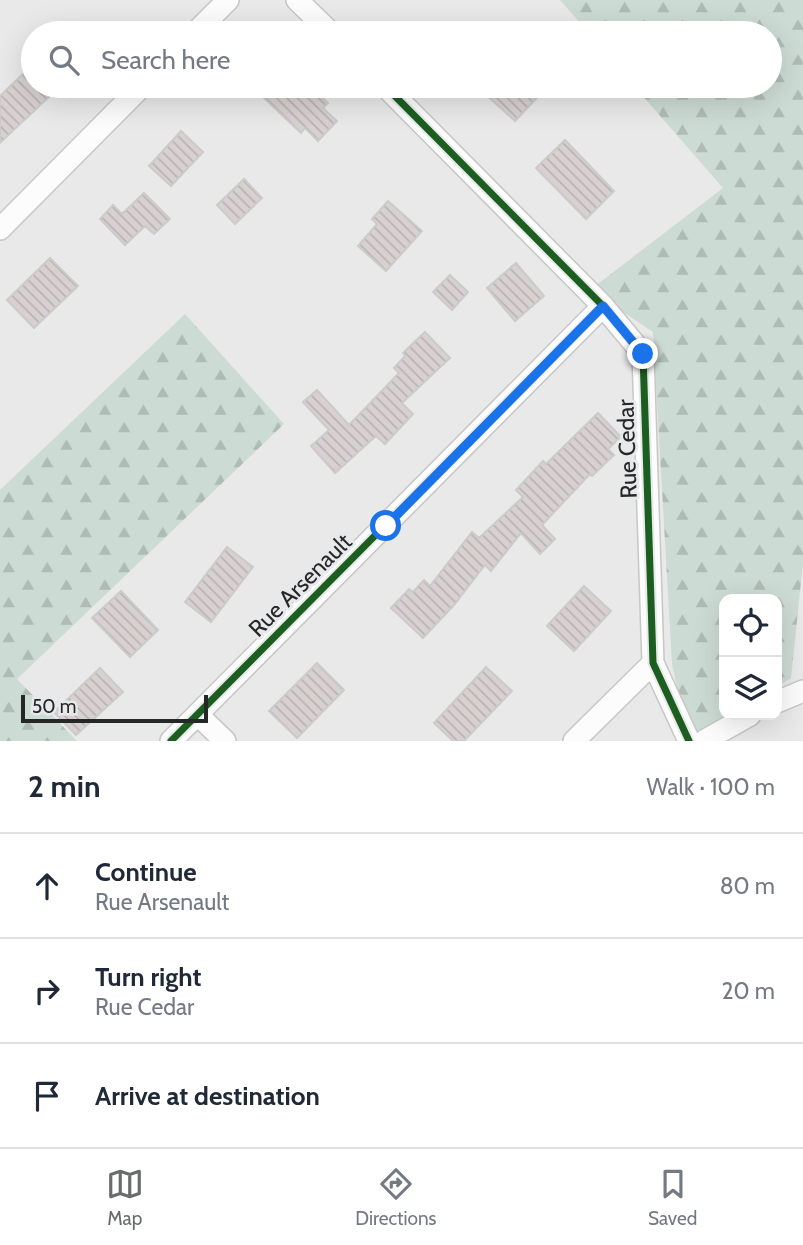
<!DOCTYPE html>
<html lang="en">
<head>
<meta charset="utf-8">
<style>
	body { margin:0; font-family:Cabin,sans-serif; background:#f2f2f3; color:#1f2937 }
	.controls { position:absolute; right:21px; bottom:21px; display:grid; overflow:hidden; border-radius:14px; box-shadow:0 7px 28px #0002 }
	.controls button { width:63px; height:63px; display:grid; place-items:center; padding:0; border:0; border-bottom:2px solid #e0e1e3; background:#fff; color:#1f2937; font:35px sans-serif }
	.scale { position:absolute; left:21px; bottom:18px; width:187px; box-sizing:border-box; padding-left:7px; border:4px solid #262727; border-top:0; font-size:19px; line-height:24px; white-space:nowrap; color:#262727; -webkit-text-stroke:5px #e8e9ea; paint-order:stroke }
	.stop { position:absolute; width:21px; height:21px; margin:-16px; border:5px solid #1a73e8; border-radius:50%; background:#fff }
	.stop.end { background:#1a73e8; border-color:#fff; box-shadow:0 2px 7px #0008 }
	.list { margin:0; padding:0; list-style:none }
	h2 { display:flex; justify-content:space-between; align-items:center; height:91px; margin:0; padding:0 28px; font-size:30px }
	h2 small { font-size:23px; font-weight:400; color:#747a83 }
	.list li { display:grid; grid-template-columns:46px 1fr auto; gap:21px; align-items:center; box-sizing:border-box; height:105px; padding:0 28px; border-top:2px solid #e0e1e3 }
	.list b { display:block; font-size:26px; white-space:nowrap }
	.list p { margin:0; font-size:23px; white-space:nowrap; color:#747a83 }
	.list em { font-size:23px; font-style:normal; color:#747a83 }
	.icon { flex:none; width:38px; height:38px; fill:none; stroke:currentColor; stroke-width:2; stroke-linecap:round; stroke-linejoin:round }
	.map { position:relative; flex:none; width:803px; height:741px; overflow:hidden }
	.search { position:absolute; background:#fff; box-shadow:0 7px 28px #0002; left:21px; right:21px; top:21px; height:77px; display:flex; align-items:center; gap:18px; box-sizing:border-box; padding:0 24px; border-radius:38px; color:#747a83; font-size:26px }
	.sheet { height:406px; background:#fff }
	nav { display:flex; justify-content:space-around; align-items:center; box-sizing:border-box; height:98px; border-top:2px solid #e0e1e3; background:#fff; font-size:19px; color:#747a83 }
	nav a { display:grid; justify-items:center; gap:4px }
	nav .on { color:#6a6b6b }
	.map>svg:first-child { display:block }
	.forest { fill:url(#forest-firs) }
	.building { fill:url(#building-back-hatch); stroke:#cbcbcb; stroke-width:2 }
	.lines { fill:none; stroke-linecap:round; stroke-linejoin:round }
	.street-casing { stroke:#c7c7c7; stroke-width:24 }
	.street { stroke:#fcfcfc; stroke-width:21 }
	.cycleway-casing { stroke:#e8e9ea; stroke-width:11 }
	.cycleway { stroke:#1b5e20; stroke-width:7 }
	.route { stroke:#1a73e8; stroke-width:9 }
	.labels { text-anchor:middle; stroke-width:6; stroke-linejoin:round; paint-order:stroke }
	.street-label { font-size:23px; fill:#262727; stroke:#e8e9ea }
</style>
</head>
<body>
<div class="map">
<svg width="803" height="741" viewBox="0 0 803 741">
	<defs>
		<pattern id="forest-firs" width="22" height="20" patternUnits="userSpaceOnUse" patternTransform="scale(1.75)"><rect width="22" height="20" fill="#ccdbd3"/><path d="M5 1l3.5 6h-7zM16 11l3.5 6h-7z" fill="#afbcb5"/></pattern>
		<pattern id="building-back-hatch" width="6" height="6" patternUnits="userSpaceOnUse" patternTransform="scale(1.75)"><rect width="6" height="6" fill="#d8d1d0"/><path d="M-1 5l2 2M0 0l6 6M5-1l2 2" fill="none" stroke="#b9b3b3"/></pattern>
	</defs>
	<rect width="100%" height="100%" fill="#e9e9e9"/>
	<path class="forest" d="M560 0H803V563L791 678 777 687V599H724V715H729L688 740 672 664 653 332 590 290 723 188 634 86H770V33H589Z
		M185 314 284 424 17 679 77 741H0V490Z"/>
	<path class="building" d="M26 71 33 79V86H40L50 96 0 143V96Z
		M272 86H310L328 103 323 108 337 121 318 141 305 128 301 133 262 96Z
		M476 86H548L515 121Z
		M181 131 203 152 171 186 149 166Z
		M565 140 614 191 586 219 536 168Z
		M244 179 262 198 235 224 217 205Z
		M144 193 170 219 154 234 145 226 125 245 100 219 113 205 122 214Z
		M388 201 422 231 386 271 358 246 377 224 372 219Z
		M50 258 78 286 34 328 7 300Z
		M516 263 544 296 515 321 487 288Z
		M450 275 468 292 452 310 433 292Z
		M425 332 450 358 402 403 413 414 385 444 376 436 335 473 311 446 329 430 303 402 317 390 349 425 399 373 394 368 405 356 403 353Z
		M598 413 621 437 608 449 614 455 592 476 590 474 542 525 555 539 540 554 521 533 491 571 485 565 454 605 423 638 391 608 409 589 413 592 424 580 430 586 472 532 479 538 523 497 516 490 543 461 546 464Z
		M227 547 253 567 211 622 185 602Z
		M584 586 611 611 574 651 547 626Z
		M121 591 158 630 130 657 92 618Z
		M317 663 344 690 297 738 269 711Z
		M486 667 512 691 464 741H453L434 723Z
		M100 668 123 692 76 735 54 712Z"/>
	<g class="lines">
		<defs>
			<path id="street" d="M297 0 331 33
				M195 33 228 0
				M385 86 603 306 643 354 653 663 689 741
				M0 229 142 86
				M777 702 803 691
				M198 715 225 741
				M171 741 603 306
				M574 741 653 663
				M704 741 750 715"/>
		</defs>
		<use href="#street" class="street-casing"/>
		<use href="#street" class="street"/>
		<defs>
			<path id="cycleway" d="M385 86 603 306 643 354 653 663 689 741
				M171 741 603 306"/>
		</defs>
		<use href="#cycleway" class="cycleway-casing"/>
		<use href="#cycleway" class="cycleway"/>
	</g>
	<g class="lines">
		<path class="route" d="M386 526 603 306 643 354"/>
	</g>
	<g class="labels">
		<g class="street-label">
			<text transform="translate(627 449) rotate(-92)" y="8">Rue Cedar</text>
			<text transform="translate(300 585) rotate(-45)" y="8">Rue Arsenault</text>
		</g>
	</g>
</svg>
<div class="controls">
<button><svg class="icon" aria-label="locate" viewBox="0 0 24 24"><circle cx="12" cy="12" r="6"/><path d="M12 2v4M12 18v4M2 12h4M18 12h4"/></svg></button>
<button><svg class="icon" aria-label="layers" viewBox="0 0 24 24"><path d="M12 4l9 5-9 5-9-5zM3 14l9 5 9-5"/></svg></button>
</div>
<div class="scale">50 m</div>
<div class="stop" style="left:386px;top:526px"></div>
<div class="stop end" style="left:643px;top:354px"></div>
<div class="search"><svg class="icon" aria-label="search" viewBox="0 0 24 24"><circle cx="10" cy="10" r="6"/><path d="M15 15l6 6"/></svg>Search here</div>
</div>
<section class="sheet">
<h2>2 min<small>Walk · 100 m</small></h2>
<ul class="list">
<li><svg class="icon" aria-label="ahead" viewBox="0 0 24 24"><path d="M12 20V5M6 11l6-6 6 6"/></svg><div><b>Continue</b><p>Rue Arsenault</p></div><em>80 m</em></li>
<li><svg class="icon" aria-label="right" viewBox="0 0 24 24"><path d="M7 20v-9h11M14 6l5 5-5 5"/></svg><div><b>Turn right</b><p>Rue Cedar</p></div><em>20 m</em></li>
<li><svg class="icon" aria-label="arrive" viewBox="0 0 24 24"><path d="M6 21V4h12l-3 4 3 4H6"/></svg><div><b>Arrive at destination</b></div></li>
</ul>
</section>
<nav>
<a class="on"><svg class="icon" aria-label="map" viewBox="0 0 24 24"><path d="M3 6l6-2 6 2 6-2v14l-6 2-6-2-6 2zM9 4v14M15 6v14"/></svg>Map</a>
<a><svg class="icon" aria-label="directions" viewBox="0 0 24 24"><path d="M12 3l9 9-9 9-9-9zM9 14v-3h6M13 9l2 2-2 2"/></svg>Directions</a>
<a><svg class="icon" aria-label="saved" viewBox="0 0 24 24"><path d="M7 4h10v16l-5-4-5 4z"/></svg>Saved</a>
</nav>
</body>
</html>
